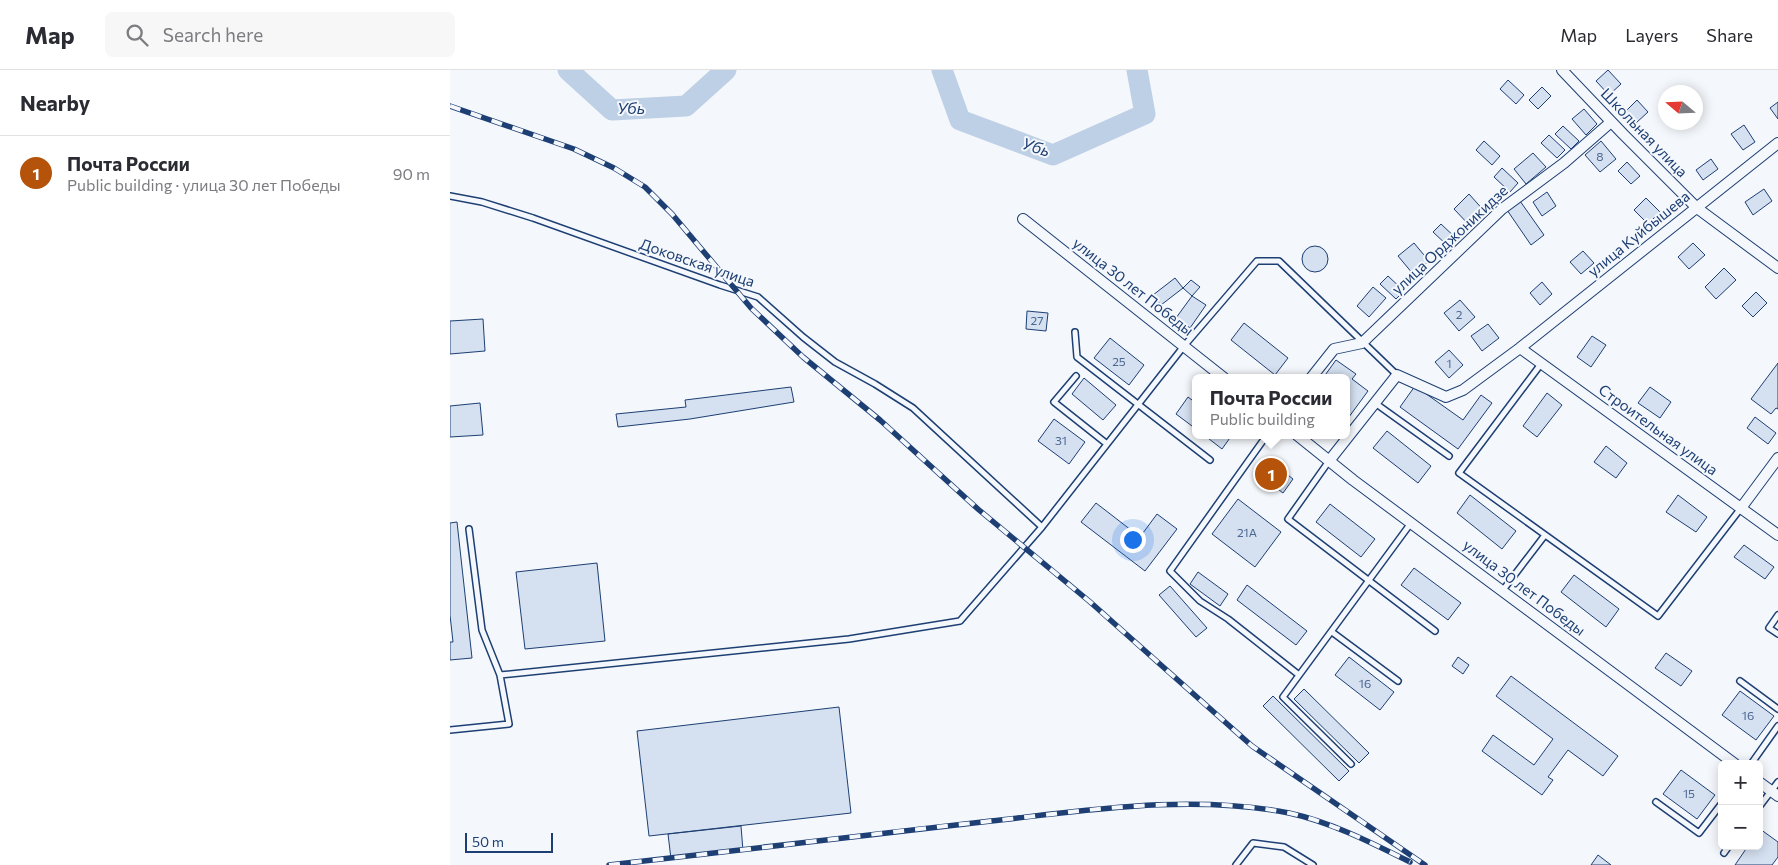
<!DOCTYPE html>
<html lang="en">
<head>
<meta charset="utf-8">
<style>
	body { margin:0; font-family:Commissioner,sans-serif; background:#f7f7f7; color:#2b2b33 }
	.controls { position:absolute; right:15px; bottom:15px; display:grid; overflow:hidden; border-radius:8px; box-shadow:0 2px 12px #0003 }
	.controls button { width:45px; height:45px; display:grid; place-items:center; padding:0; border:0; border-bottom:1px solid #e1e1e2; background:#fff; color:#2b2b33; font:25px sans-serif }
	.compass { position:absolute; left:1208px; top:15px; width:45px; height:45px; border-radius:50%; background:#fff; box-shadow:0 2px 12px #0003; rotate:289deg }
	.scale { position:absolute; left:15px; bottom:12px; width:88px; box-sizing:border-box; padding-left:5px; border:2px solid #1d3f73; border-top:0; font-size:14px; line-height:18px; white-space:nowrap; color:#1d3f73; -webkit-text-stroke:4px #f4f7fb; paint-order:stroke }
	.you { position:absolute; left:682px; top:469px; width:18px; height:18px; margin:-12px; border:4px solid #fff; border-radius:50%; background:#1a73e8; box-shadow:0 0 0 8px #1a73e833 }
	.badge { display:grid; place-items:center; width:32px; height:32px; border-radius:50%; background:#b45309; color:#fff; font-size:16px; font-weight:700 }
	.pin { position:absolute; translate:-50% -50%; border:2px solid #fff; box-shadow:0 1px 5px #0006 }
	.popup { position:absolute; left:742px; top:304px; width:158px; height:65px; box-sizing:border-box; display:grid; place-content:center; border-radius:8px; background:#fff; filter:drop-shadow(0 1px 4px #0005); font-size:16px; white-space:nowrap; color:#7c7c81 }
	.popup b { font-size:19px; color:#2b2b33 }
	.popup::after { content:''; position:absolute; left:50%; top:100%; margin-left:-10px; border:10px solid transparent; border-top-color:#fff }
	.list { margin:0; padding:0; list-style:none }
	h2 { display:flex; justify-content:space-between; align-items:center; height:65px; margin:0; padding:0 20px; font-size:21px }
	h2 small { font-size:16px; font-weight:400; color:#7c7c81 }
	.list li { display:grid; grid-template-columns:32px 1fr auto; gap:15px; align-items:center; box-sizing:border-box; height:75px; padding:0 20px; border-top:1px solid #e1e1e2 }
	.list b { display:block; font-size:19px; white-space:nowrap }
	.list p { margin:0; font-size:16px; white-space:nowrap; color:#7c7c81 }
	.list em { font-size:16px; font-style:normal; color:#7c7c81 }
	.icon { flex:none; width:28px; height:28px; fill:none; stroke:currentColor; stroke-width:2; stroke-linecap:round; stroke-linejoin:round }
	.map { position:relative; flex:none; width:1328px; height:795px; overflow:hidden }
	header { display:flex; align-items:center; gap:30px; box-sizing:border-box; height:70px; padding:0 25px; background:#fff; border-bottom:1px solid #e1e1e2 }
	header strong { font-size:24px }
	nav { display:flex; gap:28px; margin-inline-start:auto; font-size:18px }
	.search { width:350px; height:45px; background:#f7f7f7; display:flex; align-items:center; gap:12px; box-sizing:border-box; padding:0 18px; border-radius:8px; color:#7c7c81; font-size:19px }
	main { display:flex }
	aside { flex:1; background:#fff }
	.map>svg:first-child { display:block }
	.lines { fill:none; stroke-linecap:round; stroke-linejoin:round }
	.river { stroke:#bed0e5; stroke-width:21 }
	.building { fill:#d5e0f0; stroke:#1d3f73 }
	.lane-casing { stroke:#1d3f73; stroke-width:8 }
	.street-casing { stroke:#1d3f73; stroke-width:12 }
	.lane { stroke:#f4f7fb; stroke-width:5 }
	.street { stroke:#f4f7fb; stroke-width:10 }
	.rail-casing { stroke:#1d3f73; stroke-width:5.5 }
	.rail { stroke:#f4f7fb; stroke-width:4; stroke-dasharray:11; stroke-linecap:butt }
	.labels { text-anchor:middle; stroke-width:4; stroke-linejoin:round; paint-order:stroke }
	.number-label { font-size:12px; fill:#4b6792 }
	.street-label { font-size:15px; fill:#1d3f73; stroke:#f4f7fb }
	.water-label { font-size:16px; font-style:italic; fill:#1d3f73; stroke:#f4f7fb }
</style>
</head>
<body>
<header>
<strong>Map</strong>
<div class="search"><svg class="icon" aria-label="search" viewBox="0 0 24 24"><circle cx="10" cy="10" r="6"/><path d="M15 15l6 6"/></svg>Search here</div>
<nav><a>Map</a><a>Layers</a><a>Share</a></nav>
</header>
<main>
<aside>
<h2>Nearby<small></small></h2>
<ul class="list">
<li><span class="badge">1</span><div><b>Почта России</b><p>Public building · улица 30 лет Победы</p></div><em>90 m</em></li>
</ul>
</aside>
<div class="map">
<svg width="1328" height="795" viewBox="0 0 1328 795">
	<rect width="100%" height="100%" fill="#f4f7fb"/>
	<g class="lines">
		<path class="river" d="M118 0 162 40 236 36 276 0
			M492 0 510 50 603 85 695 44 687 0"/>
	</g>
	<path class="building" d="M1158 0 1171 14 1159 25 1146 11Z
		M1058 10 1074 25 1066 34 1050 19Z
		M1092 17 1101 26 1088 39 1079 30Z
		M1187 30 1198 42 1186 53 1175 42Z
		M1328 32V49L1320 38Z
		M1134 39 1147 54 1136 65 1122 49Z
		M1294 55 1305 72 1293 80 1281 64Z
		M1113 56 1129 71 1121 79 1105 64Z
		M1099 65 1115 80 1107 88 1091 73Z
		M1034 71 1050 86 1042 95 1026 80Z
		M1151 71 1166 89 1150 102 1135 85Z
		M1083 83 1096 97 1076 114 1064 99Z
		M1261 89 1268 99 1253 110 1246 100Z
		M1177 92 1190 106 1181 114 1168 101Z
		M1052 98 1068 113 1060 122 1044 107Z
		M1314 119 1322 131 1303 145 1295 132Z
		M1097 122 1106 136 1092 146 1083 132Z
		M1019 124 1036 143 1021 157 1004 139Z
		M1196 128 1210 142 1198 154 1184 140Z
		M1070 131 1094 165 1081 175 1057 140Z
		M991 154 1007 169 999 177 983 162Z
		M964 173 979 191 963 204 948 186Z
		M1243 173 1255 185 1239 199 1228 187Z
		M852 189a13 13 0 1 1 26 0a13 13 0 1 1-26 0Z
		M1133 181 1144 193 1131 204 1120 192Z
		M1274 198 1286 210 1266 229 1255 217Z
		M938 206 954 221 946 229 930 214Z
		M725 208 733 218 711 235 703 225Z
		M741 210 750 217 742 226 733 218Z
		M1092 212 1102 224 1090 235 1080 223Z
		M923 217 936 228 919 247 907 236Z
		M1306 222 1317 233 1303 247 1292 236Z
		M742 226 756 235 740 258 726 248Z
		M1010 230 1025 247 1009 261 994 243Z
		M577 241 598 243 596 261 576 259Z
		M33 249 35 281 0 284V251Z
		M794 253 838 288 825 305 781 270Z
		M1038 254 1049 268 1032 281 1021 266Z
		M1142 266 1156 275 1141 297 1127 287Z
		M660 268 694 295 679 315 644 288Z
		M999 280 1013 295 999 308 985 292Z
		M886 290 906 304 902 309 918 321 896 351V308H873Z
		M1328 293V339L1326 338 1321 344 1301 329Z
		M634 308 666 335 653 350 622 324Z
		M965 316 1013 350 1031 325 1042 333 1008 379 950 337Z
		M341 317 344 332 240 349 168 357 166 344 236 337 235 330Z
		M1200 317 1221 332 1210 348 1188 333Z
		M1097 323 1112 335 1087 367 1073 356Z
		M738 327 746 333V359L726 344Z
		M30 333 33 365 0 367V336Z
		M1305 347 1326 363 1318 374 1297 358Z
		M604 349 635 372 619 394 588 371Z
		M937 361 981 396 968 413 923 378Z
		M754 365H782L772 379Z
		M1156 376 1177 393 1166 408 1144 392Z
		M818 390 843 409 833 423 808 404Z
		M1020 425 1066 461 1052 479 1007 443Z
		M1228 425 1257 447 1246 462 1216 442Z
		M788 429 831 462 805 497 762 464Z
		M646 433 690 467 707 444 727 459 695 501 631 452Z
		M880 434 925 469 911 487 866 452Z
		M7 452 22 588 0 590V572H3L0 545V453Z
		M1294 475 1324 497 1315 509 1284 487Z
		M147 493 155 571 75 579 66 502Z
		M964 498 1011 533 998 550 951 515Z
		M748 502 778 524 770 536 740 514Z
		M1124 505 1169 539 1156 557 1111 522Z
		M797 515 857 561 846 575 787 530Z
		M720 516 757 558 746 567 709 525Z
		M1216 583 1242 601 1231 616 1205 598Z
		M899 587 944 622 930 640 885 605Z
		M1008 587 1019 595 1013 604 1002 596Z
		M1061 606 1168 686 1153 706 1118 680 1098 707 1103 710 1092 725 1032 681 1043 665 1084 695 1103 669 1046 626Z
		M854 619 919 683 909 693 844 629Z
		M1290 621 1324 646 1306 670 1272 645Z
		M823 626 899 701 889 711 813 636Z
		M389 637 401 743 199 766 187 661Z
		M1231 700 1265 725 1247 749 1213 724Z
		M291 756 293 781 221 789 218 764Z
		M1310 759 1328 772V787L1322 795H1285L1298 776H1309Z
		M1148 785 1161 795H1141Z"/>
	<g class="lines">
		<defs>
			<path id="lane" d="M0 126 32 132 83 148 270 215 308 227 353 267 385 292 425 314 463 338 592 457
				M625 262 627 287 760 390
				M1091 294 1009 403 1208 546 1291 438
				M626 306 604 332 657 374
				M925 333 999 386
				M817 365 720 501 750 531 778 549 849 605
				M879 391 838 449 985 561
				M1053 520 1095 465
				M1328 545 1319 558 1328 564
				M882 562 948 611
				M50 605 399 569 510 551 592 457 734 276 807 191H829L947 305
				M1290 611 1328 639
				M0 660 59 654 50 605 32 560 19 459
				M901 694 833 627 961 453
				M1301 694 1328 656
				M1206 732 1249 763 1272 733
				M1309 737 1328 712
				M1274 783 1279 776
				M786 795 803 773 834 777 863 795"/>
			<path id="street" d="M1112 0 1173 64 1247 138 1328 198
				M573 149 774 308
				M1070 278 1328 465
				M861 308 884 279 912 273 1052 139 1114 93 1161 52
				M847 365 903 410 1285 694
				M879 391 947 305 996 327 1013 320 1070 278 1328 73
				M1291 438 1328 388
				M1309 712 1328 726"/>
		</defs>
		<use href="#lane" class="lane-casing"/>
		<use href="#street" class="street-casing"/>
		<use href="#lane" class="lane"/>
		<use href="#street" class="street"/>
		<defs>
			<path id="rail" d="M0 36 124 79 164 98 195 117 222 144 301 238 353 287 430 350 529 440 639 531 802 676 975 795
				M159 795C286 781 414 765 541 751 640 740 741 724 839 743 881 752 922 773 960 792"/>
		</defs>
		<use href="#rail" class="rail-casing"/>
		<use href="#rail" class="rail"/>
	</g>
	<g class="labels">
		<g class="number-label">
			<text x="1150" y="91">8</text>
			<text x="1009" y="249">2</text>
			<text x="587" y="255">27</text>
			<text x="669" y="296">25</text>
			<text x="999" y="298">1</text>
			<text x="611" y="375">31</text>
			<text x="797" y="467">21А</text>
			<text x="915" y="618">16</text>
			<text x="1298" y="650">16</text>
			<text x="1239" y="728">15</text>
		</g>
		<g class="street-label">
			<text transform="translate(1194 63) rotate(46)" y="5">Школьная улица</text>
			<text transform="translate(1189 164) rotate(-39)" y="5">улица Куйбышева</text>
			<text transform="translate(1000 170) rotate(-43)" y="5">улица Орджоникидзе</text>
			<text transform="translate(247 193) rotate(19)" y="5">Доковская улица</text>
			<text transform="translate(683 217) rotate(38)" y="5">улица 30 лет Победы</text>
			<text transform="translate(1208 360) rotate(36)" y="5">Строительная улица</text>
			<text transform="translate(1074 518) rotate(37)" y="5">улица 30 лет Победы</text>
		</g>
		<g class="water-label">
			<text x="181" y="44">Убь</text>
			<text transform="translate(586 77) rotate(18)" y="6">Убь</text>
		</g>
	</g>
</svg>
<div class="controls">
<button>+</button>
<button>−</button>
</div>
<svg class="compass" viewBox="-18 -18 36 36"><path d="M0-13l5 13h-10z" fill="#e53935"/><path d="M0 13l5-13h-10z" fill="#7c7c81"/></svg>
<div class="scale">50 m</div>
<div class="you"></div>
<div class="pin badge" style="left:821px;top:404px">1</div>
<div class="popup"><b>Почта России</b>Public building</div>
</div>
</main>
</body>
</html>
